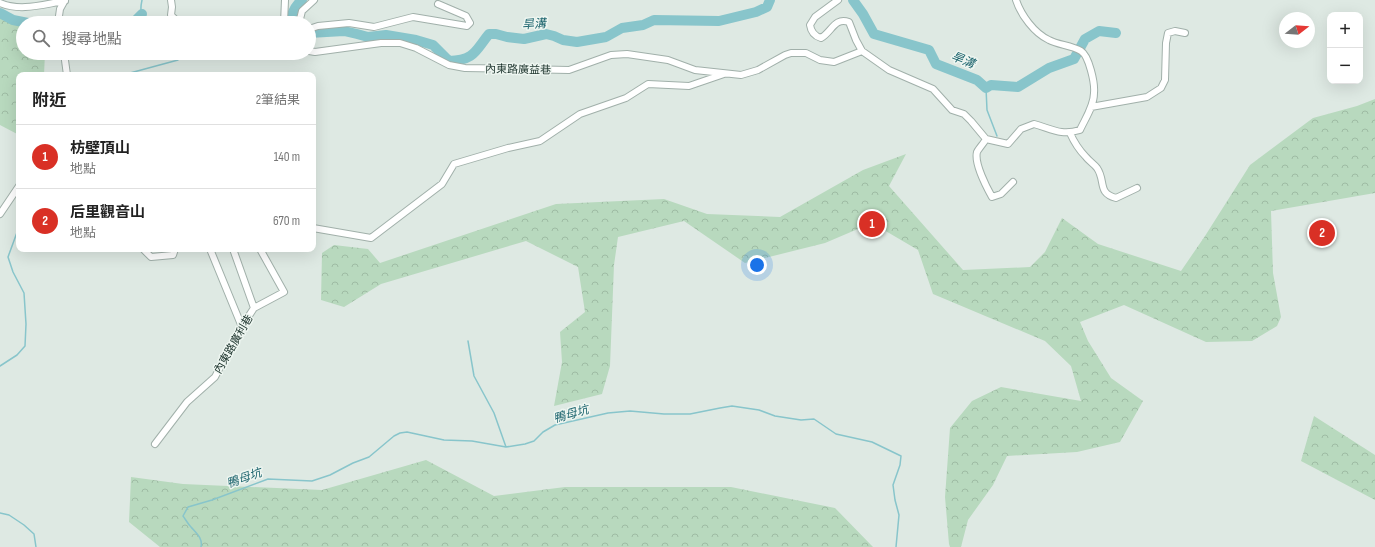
<!DOCTYPE html>
<html lang="zh-TW">
<head>
<meta charset="utf-8">
<style>
	body { margin:0; font-family:"Sofia Sans Condensed","Noto Sans TC",sans-serif; background:#f6f6f6; color:#222 }
	.controls { position:absolute; right:12px; top:12px; display:grid; overflow:hidden; border-radius:8px; box-shadow:0 4px 16px #0002 }
	.controls button { width:36px; height:36px; display:grid; place-items:center; padding:0; border:0; border-bottom:1px solid #e0e0e0; background:#fff; color:#222; font:20px sans-serif }
	.compass { position:absolute; left:1279px; top:12px; width:36px; height:36px; border-radius:50%; background:#fff; box-shadow:0 4px 16px #0002; rotate:73deg }
	.you { position:absolute; left:757px; top:265px; width:14px; height:14px; margin:-10px; border:3px solid #fff; border-radius:50%; background:#1a73e8; box-shadow:0 0 0 6px #1a73e833 }
	.badge { display:grid; place-items:center; width:26px; height:26px; border-radius:50%; background:#d93025; color:#fff; font-size:13px; font-weight:700 }
	.pin { position:absolute; translate:-50% -50%; border:2px solid #fff; box-shadow:0 1px 4px #0006 }
	.list { margin:0; padding:0; list-style:none }
	h2 { display:flex; justify-content:space-between; align-items:center; height:52px; margin:0; padding:0 16px; font-size:17px }
	h2 small { font-size:13px; font-weight:400; color:#767676 }
	.list li { display:grid; grid-template-columns:26px 1fr auto; gap:12px; align-items:center; box-sizing:border-box; height:64px; padding:0 16px; border-top:1px solid #e0e0e0 }
	.list b { display:block; font-size:15px; white-space:nowrap }
	.list p { margin:0; font-size:13px; white-space:nowrap; color:#767676 }
	.list em { font-size:13px; font-style:normal; color:#767676 }
	.icon { flex:none; width:22px; height:22px; fill:none; stroke:currentColor; stroke-width:2; stroke-linecap:round; stroke-linejoin:round }
	.map { position:relative; flex:none; width:1375px; height:547px; overflow:hidden }
	.search { position:absolute; background:#fff; box-shadow:0 4px 16px #0002; left:16px; top:16px; width:300px; height:44px; display:flex; align-items:center; gap:10px; box-sizing:border-box; padding:0 14px; border-radius:22px; color:#767676; font-size:15px }
	.panel { position:absolute; background:#fff; box-shadow:0 4px 16px #0002; left:16px; top:72px; width:300px; height:180px; border-radius:8px }
	.map>svg:first-child { display:block }
	.forest { fill:url(#forest-crowns) }
	.lines { fill:none; stroke-linecap:round; stroke-linejoin:round }
	.stream { stroke:#88c5cb; stroke-width:1.5 }
	.river { stroke:#88c5cb; stroke-width:10 }
	.minor-casing { stroke:#a1b0aa; stroke-width:8 }
	.minor { stroke:#fff; stroke-width:6 }
	.labels { text-anchor:middle; stroke-width:3; stroke-linejoin:round; paint-order:stroke }
	.street-label { font-size:11px; fill:#203730; stroke:#eef6f1 }
	.water-label { font-size:12px; font-style:italic; fill:#1f666f; stroke:#eef6f1 }
</style>
</head>
<body>
<div class="map">
<svg width="1375" height="547" viewBox="0 0 1375 547">
	<defs>
		<pattern id="forest-crowns" width="20" height="18" patternUnits="userSpaceOnUse"><rect width="20" height="18" fill="#b8d9be"/><path d="M2 6a3 3 0 1 1 6 0M12 15a3 3 0 1 1 6 0" fill="none" stroke="#9ebba4"/></pattern>
	</defs>
	<rect width="100%" height="100%" fill="#dee9e3"/>
	<path class="forest" d="M0 15 43 23H23V53H45L44 75H19V135L0 125Z
		M1375 99V193L1271 211 1273 273 1281 317 1277 326 1252 341 1206 342 1124 305 1080 322 1088 341 1111 378 1143 401 1120 442 1077 452 1007 456 993 485 968 520 961 547H950L949 544 945 497 950 428 972 401 1001 387 1081 401 1071 366 1045 341 933 294 918 250 872 223 825 243 745 263 684 221 618 237 614 265 610 366 602 394 554 406 562 362 560 332 585 312 578 267 526 241 381 284 344 307 321 300 322 253 334 245 368 249 380 263 556 204 664 199 707 214 780 217 863 170 906 154 889 186 963 270 1030 267 1045 252 1062 218 1098 244 1181 271 1205 236 1250 165 1313 118 1357 106Z
		M1314 416 1375 455V500L1301 461Z
		M426 460 494 496 565 487H731L835 508 873 547H160L129 522 131 477 183 484 322 490Z"/>
	<g class="lines">
		<path class="stream" d="M142 0C139 14 142 13 151 23
			M128 75 130 73 178 60 181 53
			M986 88 987 110 997 136
			M468 341 474 376 494 413 506 447
			M0 366 17 355 25 346 26 324 24 293 13 272 8 257 19 227
			M0 513 9 515 24 525 34 534 36 547
			M201 547C203 538 196 533 191 527 188 524 186 520 183 516L188 507 212 500 268 479 312 481 330 475 353 463 369 457 394 436 400 433 407 432 444 440 472 441 506 447 525 444 534 441 543 432 555 425 608 413 630 411 664 414H690L720 408 732 406 759 410 775 416 801 420 814 419 836 434 872 442 901 456 900 465 893 485 895 500 899 515 896 547"/>
		<path class="river" d="M853 0 863 14 874 34 929 50 936 64 977 80 986 88 991 85 1018 87 1049 68 1074 59 1085 39 1099 31 1116 33
			M0 13 13 20 28 23
			M133 23 142 14
			M291 23C291 14 295 6 302 0
			M309 33 344 31 357 34 368 37 386 35 416 40 433 45 449 61C475 60 475 51 489 34H496L507 37 524 39 546 34 554 36 563 40 577 42 606 37 622 28 643 25 654 20 719 21 756 12 767 7 770 0
			M94 53H98"/>
		<defs>
			<path id="minor" d="M171 0 172 7 171 15 177 21 181 22
				M838 0 815 17 810 25C811 32 814 36 821 38 832 32 834 17 849 22L856 40 862 51
				M0 3C21 12 44 4 65 1
				M58 23 60 9 65 0
				M284 23 285 0
				M299 23 302 11 314 0
				M309 29 318 26 349 23 374 27 413 17 467 26 470 23 466 16 438 4
				M309 51 315 52 381 43H400L416 48 449 65 465 68 569 70 611 55 627 54 668 60 695 70 741 75 758 70 785 55 791 53H806L820 60 834 62 862 51 889 70 933 89 952 110 964 114 971 121 986 139 1008 144 1021 129 1034 124C1052 129 1061 136 1080 130 1085 119 1094 106 1094 93 1095 83 1089 56 1081 51 1071 45 1058 45 1049 40 1034 33 1021 15 1016 0
				M64 53 67 75
				M1091 107 1147 97 1161 88 1165 80 1166 43 1168 33 1175 31 1185 33
				M1070 133C1074 142 1079 150 1086 157 1089 161 1094 164 1097 168 1106 181 1097 193 1116 198L1137 188
				M986 139C984 143 979 148 977 152 974 163 987 188 992 197L1001 194 1013 182
				M0 214 19 186
				M313 228 371 238 442 184 454 164 508 148 540 141 580 114 626 98 648 84 689 86 724 74
				M143 249 151 257 173 255 175 249
				M210 249 242 327
				M254 308 284 292 260 249
				M155 444 187 402 215 377 237 334 254 308 233 249"/>
		</defs>
		<use href="#minor" class="minor-casing"/>
		<use href="#minor" class="minor"/>
	</g>
	<g class="labels">
		<g class="street-label">
			<text transform="translate(518 69) rotate(1)" y="4">內東路廣益巷</text>
			<text transform="translate(233 344) rotate(-60)" y="4">內東路廣利巷</text>
		</g>
		<g class="water-label">
			<text transform="translate(534 24) rotate(-4)" y="4">旱溝</text>
			<text transform="translate(963 60) rotate(22)" y="4">旱溝</text>
			<text transform="translate(571 414) rotate(-16)" y="4">鴨母坑</text>
			<text transform="translate(244 478) rotate(-19)" y="4">鴨母坑</text>
		</g>
	</g>
</svg>
<div class="controls">
<button>+</button>
<button>−</button>
</div>
<svg class="compass" viewBox="-18 -18 36 36"><path d="M0-13l5 13h-10z" fill="#e53935"/><path d="M0 13l5-13h-10z" fill="#767676"/></svg>
<div class="you"></div>
<div class="pin badge" style="left:872px;top:224px">1</div>
<div class="pin badge" style="left:1322px;top:233px">2</div>
<div class="search"><svg class="icon" aria-label="search" viewBox="0 0 24 24"><circle cx="10" cy="10" r="6"/><path d="M15 15l6 6"/></svg>搜尋地點</div>
<section class="panel">
<h2>附近<small>2筆結果</small></h2>
<ul class="list">
<li><span class="badge">1</span><div><b>枋壁頂山</b><p>地點</p></div><em>140 m</em></li>
<li><span class="badge">2</span><div><b>后里觀音山</b><p>地點</p></div><em>670 m</em></li>
</ul>
</section>
</div>
</body>
</html>
